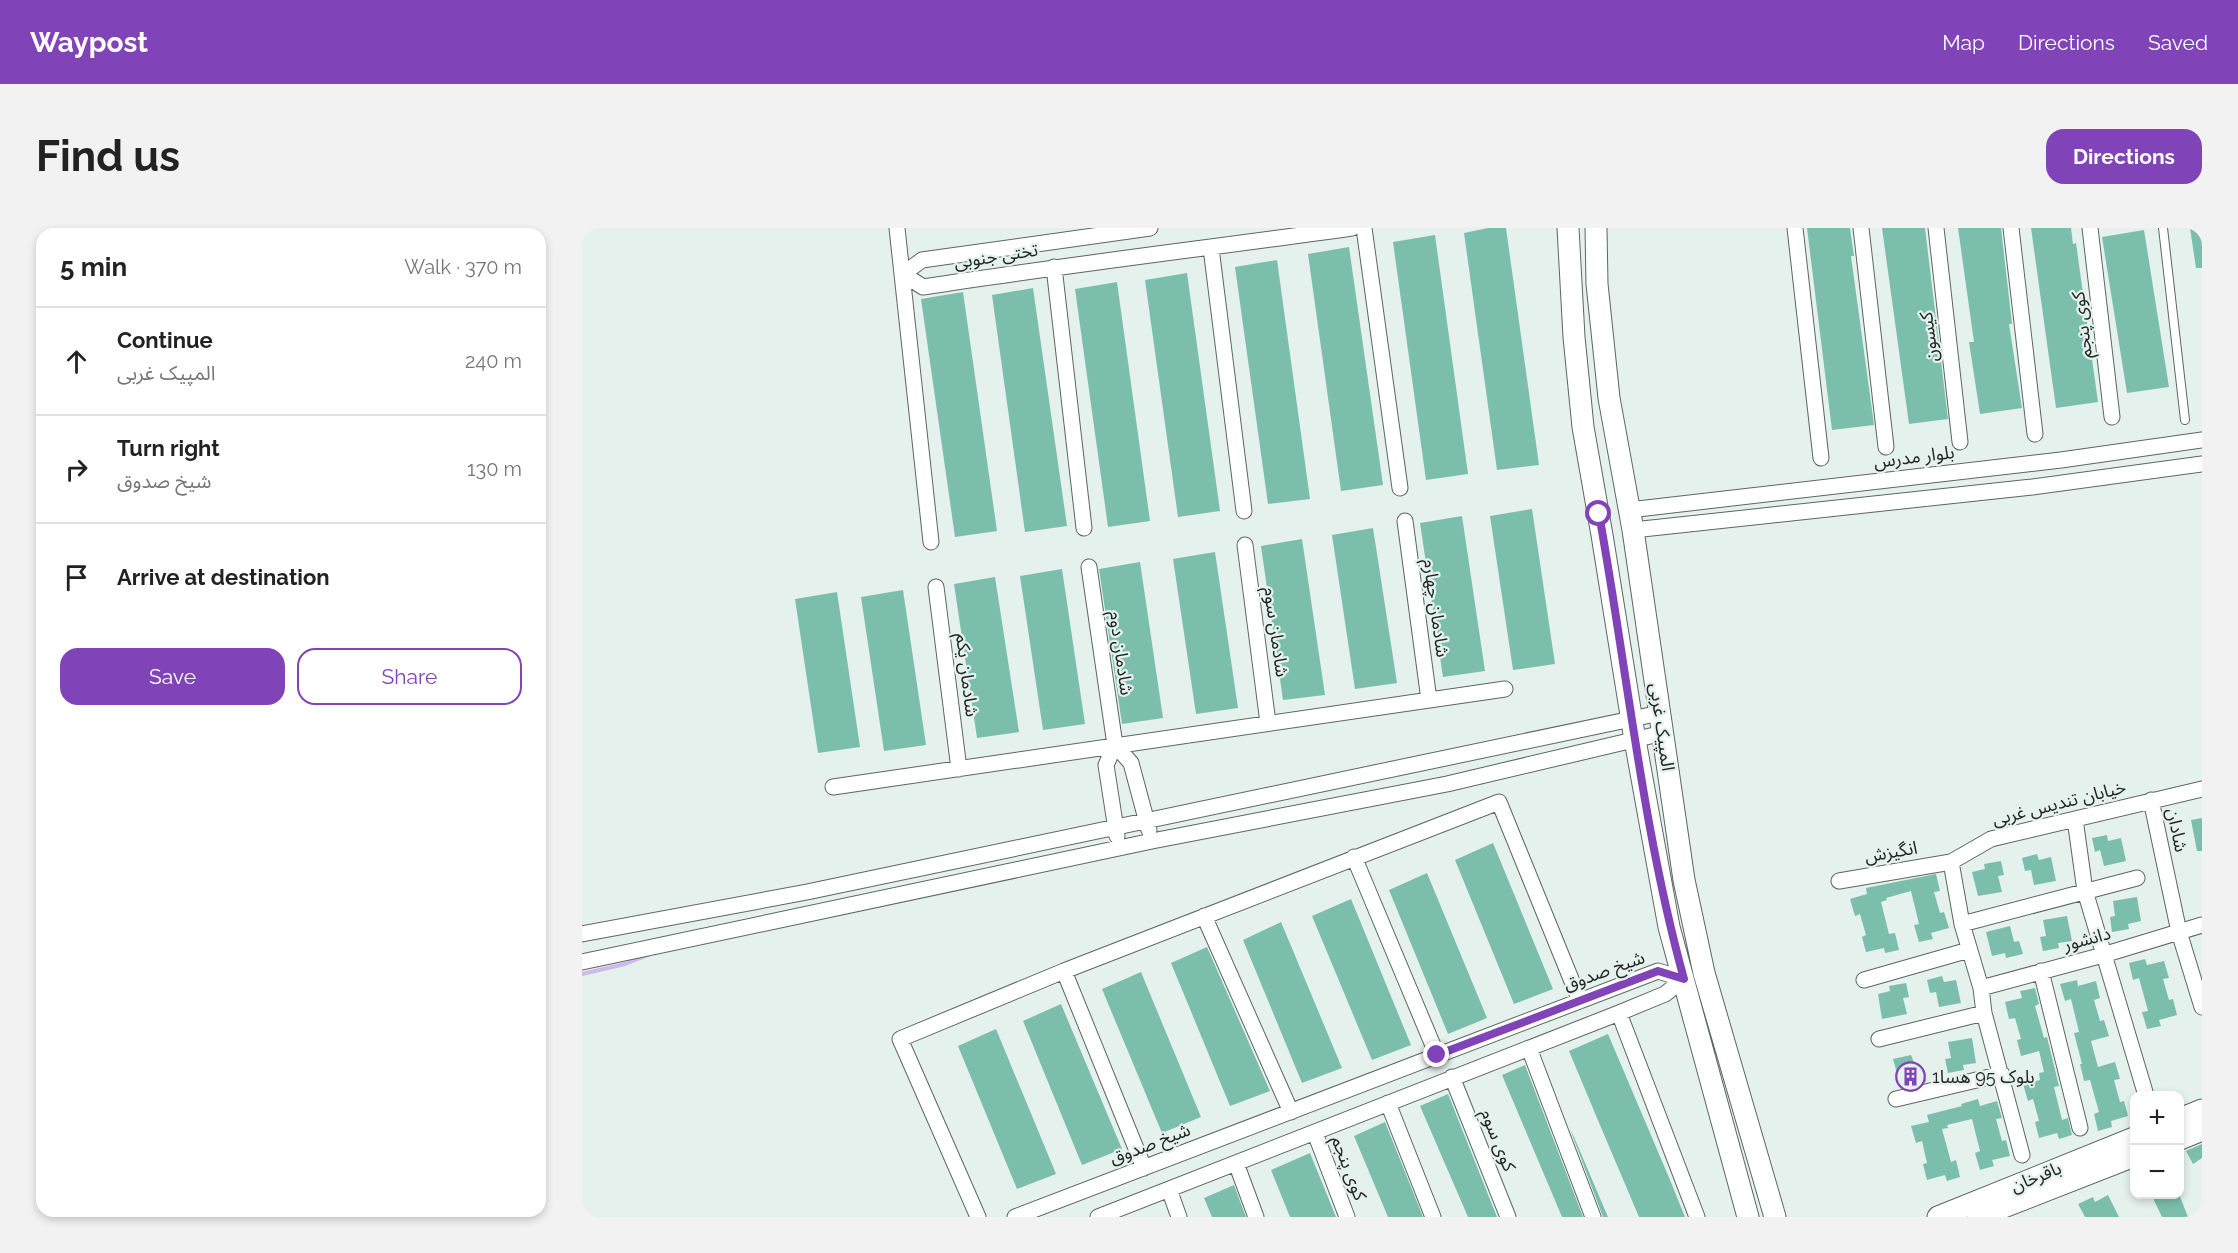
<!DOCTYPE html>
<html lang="en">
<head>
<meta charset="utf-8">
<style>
	body { margin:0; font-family:Raleway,"Noto Sans Arabic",sans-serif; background:#f2f2f2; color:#222 }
	.controls { position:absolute; right:18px; bottom:18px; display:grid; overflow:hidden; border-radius:12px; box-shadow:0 3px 9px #0003 }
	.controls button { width:54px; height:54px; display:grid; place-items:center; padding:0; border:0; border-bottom:2px solid #e0e0e0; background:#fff; color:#222; font:30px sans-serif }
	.stop { position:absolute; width:18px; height:18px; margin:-14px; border:4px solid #8143b8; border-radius:50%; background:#fff }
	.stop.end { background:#8143b8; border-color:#fff; box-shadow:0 2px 6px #0008 }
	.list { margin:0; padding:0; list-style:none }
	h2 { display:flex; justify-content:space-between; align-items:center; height:78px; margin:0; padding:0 24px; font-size:26px }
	h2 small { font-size:20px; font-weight:400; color:#767676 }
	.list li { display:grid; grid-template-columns:39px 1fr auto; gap:18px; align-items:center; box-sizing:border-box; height:108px; padding:0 24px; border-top:2px solid #e0e0e0 }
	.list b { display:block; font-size:22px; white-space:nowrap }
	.list p { margin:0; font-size:20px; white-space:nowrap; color:#767676 }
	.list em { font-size:20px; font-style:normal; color:#767676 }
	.actions { display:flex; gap:12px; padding:18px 24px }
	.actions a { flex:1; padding:14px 0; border:2px solid #8143b8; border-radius:18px; text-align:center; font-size:21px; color:#8143b8 }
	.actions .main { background:#8143b8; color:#fff }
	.icon { flex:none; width:33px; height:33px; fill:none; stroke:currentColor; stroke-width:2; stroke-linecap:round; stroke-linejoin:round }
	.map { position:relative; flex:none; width:1620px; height:989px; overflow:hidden; border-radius:18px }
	header { display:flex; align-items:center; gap:36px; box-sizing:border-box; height:84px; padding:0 30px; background:#8143b8; color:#fff }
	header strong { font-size:28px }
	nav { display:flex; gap:33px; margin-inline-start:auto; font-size:21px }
	.intro { display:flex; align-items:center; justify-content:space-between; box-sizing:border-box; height:144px; padding:0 36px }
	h1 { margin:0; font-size:42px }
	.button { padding:15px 27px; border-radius:18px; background:#8143b8; color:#fff; font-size:21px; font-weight:700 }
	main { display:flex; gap:36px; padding:0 36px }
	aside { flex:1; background:#fff; border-radius:18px; box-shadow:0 3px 9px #0003 }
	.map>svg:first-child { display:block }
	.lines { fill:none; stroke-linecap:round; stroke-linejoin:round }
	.stream { stroke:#cfb9eb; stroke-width:4 }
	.building { fill:#7cbeac }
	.lane-casing { stroke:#5c6663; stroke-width:10 }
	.street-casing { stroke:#5c6663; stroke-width:17 }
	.secondary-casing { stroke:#5c6663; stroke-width:23 }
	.lane { stroke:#fff; stroke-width:8 }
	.street { stroke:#fff; stroke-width:15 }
	.secondary { stroke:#fff; stroke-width:21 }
	.route { stroke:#8143b8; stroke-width:8 }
	.labels { text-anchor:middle; stroke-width:4.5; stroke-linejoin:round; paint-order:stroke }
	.street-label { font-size:18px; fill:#212524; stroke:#e5f1ed }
	.poi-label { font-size:18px; fill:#212524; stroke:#e5f1ed; text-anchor:start }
</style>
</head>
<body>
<header>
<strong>Waypost</strong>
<nav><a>Map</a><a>Directions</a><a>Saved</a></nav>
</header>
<div class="intro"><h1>Find us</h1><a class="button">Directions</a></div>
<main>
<aside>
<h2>5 min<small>Walk · 370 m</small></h2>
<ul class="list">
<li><svg class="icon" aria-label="ahead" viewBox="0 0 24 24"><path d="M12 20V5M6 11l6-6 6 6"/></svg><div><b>Continue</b><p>المپیک غربی</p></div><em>240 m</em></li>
<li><svg class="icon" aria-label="right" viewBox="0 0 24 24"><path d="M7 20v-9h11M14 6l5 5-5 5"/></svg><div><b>Turn right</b><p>شیخ صدوق</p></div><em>130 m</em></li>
<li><svg class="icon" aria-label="arrive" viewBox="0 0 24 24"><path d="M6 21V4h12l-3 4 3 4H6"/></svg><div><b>Arrive at destination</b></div></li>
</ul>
<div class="actions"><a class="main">Save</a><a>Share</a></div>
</aside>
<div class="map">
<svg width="1620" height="989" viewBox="0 0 1620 989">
	<rect width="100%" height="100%" fill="#e5f1ed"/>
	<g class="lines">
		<path class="stream" d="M0 746 43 736 66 727"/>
	</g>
	<path class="building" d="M906 0H924L957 237 915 242 882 5Z
		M1225 0H1268L1272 28H1269L1292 197 1250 202Z
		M1300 0H1343L1366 191 1327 196Z
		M1376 0H1419L1430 96H1427L1440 180 1398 186 1387 114H1392Z
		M1449 0H1489L1491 16 1494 15 1516 174 1474 180Z
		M1608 0H1620V40H1614Z
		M1562 2 1587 159 1545 165 1520 9Z
		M853 7 886 246 844 252 811 14Z
		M767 19 801 257 759 263 726 26Z
		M695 32 728 271 686 276 653 39Z
		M605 45 638 283 596 289 563 52Z
		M535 54 568 293 526 299 493 61Z
		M451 60 485 298 443 304 410 67Z
		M381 64 415 303 373 309 339 71Z
		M950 281 973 436 931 442 908 288Z
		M880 288 903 443 861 449 838 295Z
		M791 300 815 455 773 461 750 307Z
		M720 311 743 467 701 472 679 318Z
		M633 324 656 480 614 486 591 331Z
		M558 334 581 490 540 496 517 341Z
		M480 341 503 496 461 502 438 348Z
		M413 349 437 504 395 510 372 356Z
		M321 362 344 517 302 523 279 369Z
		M255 364 278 519 236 525 213 371Z
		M1620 590V623H1615L1609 592Z
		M1525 607 1526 613 1539 610 1544 633 1522 638 1518 622 1513 624 1510 610Z
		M911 615 971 761 932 776 873 632Z
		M1455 626 1457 632 1469 629 1474 653 1452 657 1449 642 1443 643 1440 630Z
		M1419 633 1422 647 1416 648 1420 664 1396 668 1390 644 1403 641 1402 636Z
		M845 645 905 790 866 806 807 662Z
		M1354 646 1358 663 1352 664 1358 685 1362 684 1367 700 1349 705 1351 711 1337 714 1332 697 1337 696 1329 663 1304 670 1305 672 1299 674 1307 706 1313 705 1317 722 1303 725 1302 720 1284 724 1280 709 1284 707 1278 686 1273 688 1268 671 1285 666 1284 660Z
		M1555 669 1559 693 1546 696 1547 701 1530 704 1528 689 1533 688 1531 673Z
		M769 671 829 817 790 832 730 688Z
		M1485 688 1490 713 1476 715 1477 720 1461 723 1458 709 1464 708 1461 692Z
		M699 694 760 840 720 855 661 712Z
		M1428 698 1432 714 1437 713 1441 726 1424 730 1423 725 1410 728 1404 704Z
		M625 719 688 863 648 878 589 735Z
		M1563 731 1565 737 1582 733 1587 750 1581 751 1587 772 1591 771 1595 787 1577 792 1579 798 1565 801 1560 784 1566 783 1557 750 1551 752 1547 735Z
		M559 744 619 889 580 905 520 761Z
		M1360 748 1362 754 1374 752 1379 775 1357 779 1354 764 1348 765 1345 752Z
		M1495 752 1496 758 1514 753 1518 770 1512 772 1518 793 1522 792 1527 808 1509 813 1516 839 1533 834 1538 851 1532 852 1538 874 1542 873 1546 888 1529 893 1530 899 1516 903 1512 886 1517 884 1508 852 1502 853 1498 836H1500L1492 805 1497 804 1489 771 1483 773 1478 756Z
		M1324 755 1327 769 1321 770 1325 786 1300 791 1296 766 1308 763 1307 758Z
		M1453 760 1457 776 1453 778 1462 810 1465 809 1477 858 1472 859 1480 892 1486 890 1490 907 1477 911 1475 905 1457 910 1453 894 1457 893 1451 871 1446 873 1441 856 1458 852 1457 845 1462 844 1457 823 1439 828 1435 812 1439 811 1433 790 1427 791 1423 774 1440 770 1438 763Z
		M479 776 540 921 500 937 441 793Z
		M414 801 474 946 435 961 376 818Z
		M1026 806 1088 952 1103 989H1057L1015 890 987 823Z
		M1390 810 1394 835 1381 837 1382 842 1366 845 1363 831 1369 830 1366 814Z
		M1329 827 1335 842H1341L1344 854 1323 859 1318 856 1311 831Z
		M943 837 1001 989H980L920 847Z
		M866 866 915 989H886L838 878Z
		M1396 871 1398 878 1415 873 1420 890 1414 891 1420 913 1424 912 1428 928 1410 932 1412 938 1398 942 1393 925 1398 923 1390 891 1365 897 1366 900 1360 901 1369 934 1374 932 1378 949 1365 953 1363 947 1345 952 1341 936 1345 935 1340 913 1334 915 1329 898 1347 894 1345 887 1380 878 1379 876Z
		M803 894 841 989H806L772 908Z
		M988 901 992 909 1026 989H1021Z
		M1620 916V930L1611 936 1604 923Z
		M728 925 754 989H708L689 942Z
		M652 957 664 989H630L622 970Z
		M1569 966H1597L1606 989H1580Z
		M1526 967 1537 989H1503L1496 976 1511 969 1513 974Z"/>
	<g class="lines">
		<defs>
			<path id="lane" d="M1581 0 1603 192"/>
			<path id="street" d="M315 0 349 314
				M568 0 340 32 321 46 341 59C483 37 627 20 770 0
				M782 0 818 260
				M1213 0 1239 230
				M1279 0 1304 219
				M1354 0 1378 214
				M1429 0 1453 206
				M1508 0 1530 189
				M629 20 662 283
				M472 39 502 300
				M1047 282 1479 232 1620 212
				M823 293 847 472
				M1051 302 1450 259 1620 236
				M663 317 686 495
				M507 339 533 517
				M354 359 377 541
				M533 517 524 537 535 608
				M533 517 549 535 567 602
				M251 559 923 461
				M1569 572 1597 704 1620 779
				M1493 591 1503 663 1563 864
				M772 629 855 827
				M1257 653 1369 634
				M622 688 709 884
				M1380 696 1555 650
				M0 706 225 664 1078 485
				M0 734 570 613 865 556 1081 505
				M482 743 562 940
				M1459 743 1498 900
				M1282 752 1387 722
				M1399 760 1521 727 1620 697
				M1037 785 1115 989
				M1297 811 1402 785
				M947 820 1011 989
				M870 849 926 989
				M1314 871 1420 846
				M806 875 851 989
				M733 905 765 989
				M1440 927 1402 785 1399 760 1380 696 1369 634 1409 611 1620 561
				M654 935 674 989
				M587 961 597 989
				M396 989 318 811 482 743 917 574 998 773
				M433 989 1076 743 1102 751
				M516 989 1037 785 1083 766 1102 751"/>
			<path id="secondary" d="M986 0 992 109 1001 199 1020 307 1053 512 1087 699 1166 989
				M1014 0 1015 56 1027 170 1051 302 1102 652 1122 745 1193 989
				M1598 891 1620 882
				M1598 911 1620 902
				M1356 989 1552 910
				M1396 989 1552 928"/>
		</defs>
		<use href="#lane" class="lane-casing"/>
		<use href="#street" class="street-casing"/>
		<use href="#secondary" class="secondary-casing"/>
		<use href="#lane" class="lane"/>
		<use href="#street" class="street"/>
		<use href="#secondary" class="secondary"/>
	</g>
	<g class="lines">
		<path class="route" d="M855 827 1076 743 1102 751C1060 599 1045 441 1017 286"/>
	</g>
	<defs>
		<symbol id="building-ring" viewBox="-11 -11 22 22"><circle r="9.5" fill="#e5f1ed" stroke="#8143b8" stroke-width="1.5"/><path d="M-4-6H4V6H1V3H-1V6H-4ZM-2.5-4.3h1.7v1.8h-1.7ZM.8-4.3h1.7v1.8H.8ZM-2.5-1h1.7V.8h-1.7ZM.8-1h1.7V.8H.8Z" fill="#8143b8"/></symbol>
	</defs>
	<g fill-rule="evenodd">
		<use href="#building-ring" x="1312" y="832" width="33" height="33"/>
	</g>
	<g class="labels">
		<g class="street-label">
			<text transform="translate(414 28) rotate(-9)" y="6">تختی جنوبی</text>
			<text transform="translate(1500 97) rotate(-97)" y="6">کوی پنجم</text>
			<text transform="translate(1347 109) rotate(-97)" y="6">کیسون</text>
			<text transform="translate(1332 229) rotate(-7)" y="6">بلوار مدرس</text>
			<text transform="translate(854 380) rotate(82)" y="6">شادمان چهارم</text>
			<text transform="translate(694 404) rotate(82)" y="6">شادمان سوم</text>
			<text transform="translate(539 425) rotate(82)" y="6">شادمان دوم</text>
			<text transform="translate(385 447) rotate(83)" y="6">شادمان یکم</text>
			<text transform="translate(1080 499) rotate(82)" y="6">المپیک غربی</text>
			<text transform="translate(1477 575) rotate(-14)" y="6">خیابان تندیس غربی</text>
			<text transform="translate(1595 602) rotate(78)" y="6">شادان</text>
			<text transform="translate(1309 624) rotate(-10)" y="6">انگیزش</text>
			<text transform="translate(1505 711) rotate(-15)" y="6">دانشور</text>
			<text transform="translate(1022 743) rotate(-20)" y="6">شیخ صدوق</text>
			<text transform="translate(916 912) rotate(68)" y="6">کوی سوم</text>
			<text transform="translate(568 916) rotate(-21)" y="6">شیخ صدوق</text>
			<text transform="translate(767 940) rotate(69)" y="6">کوی پنجم</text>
			<text transform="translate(1454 949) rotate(-22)" y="6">باقرخان</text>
		</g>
		<g class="poi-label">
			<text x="1350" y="855">بلوک 95 هسا1</text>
		</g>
	</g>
</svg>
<div class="controls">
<button>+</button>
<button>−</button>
</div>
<div class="stop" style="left:1017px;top:286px"></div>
<div class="stop end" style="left:855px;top:827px"></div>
</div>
</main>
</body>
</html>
